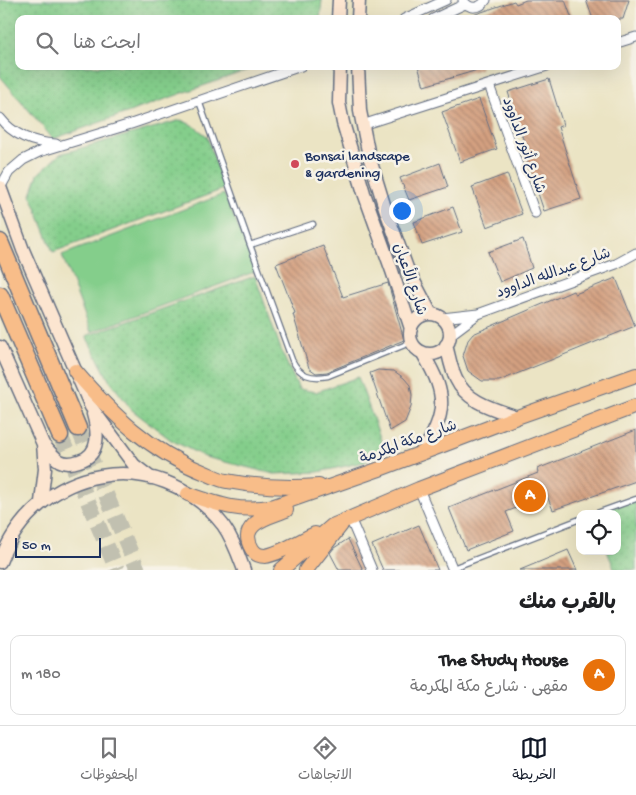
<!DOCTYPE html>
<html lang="ar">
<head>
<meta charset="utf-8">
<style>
	body { margin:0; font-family:"Gochi Hand","Playpen Sans Arabic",sans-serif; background:#f6f6f6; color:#202124; direction:rtl }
	.controls { position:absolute; right:15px; bottom:15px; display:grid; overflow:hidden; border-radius:10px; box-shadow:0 5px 20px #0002 }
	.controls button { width:45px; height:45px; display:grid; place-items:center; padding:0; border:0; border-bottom:1px solid #e0e0e0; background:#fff; color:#202124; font:25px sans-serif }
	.scale { position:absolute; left:15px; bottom:12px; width:86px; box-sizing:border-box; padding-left:5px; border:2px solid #1b2f5e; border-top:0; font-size:14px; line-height:18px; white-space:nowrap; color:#1b2f5e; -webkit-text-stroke:4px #f7f3e8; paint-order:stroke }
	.you { position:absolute; left:401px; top:210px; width:18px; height:18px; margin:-12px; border:4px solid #fff; border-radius:50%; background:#1a73e8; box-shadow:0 0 0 8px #1a73e833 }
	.badge { display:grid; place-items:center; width:32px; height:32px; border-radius:50%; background:#111827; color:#fff; font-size:16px; font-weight:700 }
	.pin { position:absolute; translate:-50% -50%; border:2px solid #fff; box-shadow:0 1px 5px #0006 }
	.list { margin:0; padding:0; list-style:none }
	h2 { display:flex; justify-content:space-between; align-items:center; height:65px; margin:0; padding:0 20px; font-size:21px }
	h2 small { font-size:16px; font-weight:400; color:#757577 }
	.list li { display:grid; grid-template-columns:32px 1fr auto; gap:15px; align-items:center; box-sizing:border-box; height:80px; margin:0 10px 10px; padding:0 10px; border:1px solid #e0e0e0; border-radius:10px }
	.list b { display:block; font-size:19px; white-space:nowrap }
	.list p { margin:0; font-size:16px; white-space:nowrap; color:#757577 }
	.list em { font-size:16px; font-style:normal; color:#757577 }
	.icon { flex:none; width:28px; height:28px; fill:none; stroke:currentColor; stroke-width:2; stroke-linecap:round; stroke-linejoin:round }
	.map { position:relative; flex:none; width:636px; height:570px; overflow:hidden; direction:ltr }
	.search { position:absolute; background:#fff; box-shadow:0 5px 20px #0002; left:15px; right:15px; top:15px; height:55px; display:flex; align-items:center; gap:12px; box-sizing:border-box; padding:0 18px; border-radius:10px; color:#757577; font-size:19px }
	.sheet { height:155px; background:#fff }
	nav { display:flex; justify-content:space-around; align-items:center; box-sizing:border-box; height:70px; border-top:1px solid #e0e0e0; background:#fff; font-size:14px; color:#757577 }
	nav a { display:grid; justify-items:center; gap:2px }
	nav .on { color:#111827 }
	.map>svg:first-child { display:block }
	.grass { fill:url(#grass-dots); stroke:#507e74 }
	.park { fill:#84ce8b; stroke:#507e74 }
	.building { fill:url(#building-back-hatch) }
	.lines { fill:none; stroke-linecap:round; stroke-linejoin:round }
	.highway-tunnel { stroke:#c1c0b0; stroke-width:16; stroke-dasharray:16 8; stroke-linecap:butt }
	.lane-casing { stroke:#646e82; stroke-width:7 }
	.street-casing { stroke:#646e82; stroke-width:11 }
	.secondary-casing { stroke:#646e82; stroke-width:15 }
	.primary-casing { stroke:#646e82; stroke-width:16 }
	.highway-casing { stroke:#646e82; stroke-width:19 }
	.lane { stroke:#fff; stroke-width:4.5 }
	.street { stroke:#fff; stroke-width:9 }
	.secondary { stroke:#fce5d0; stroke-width:12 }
	.primary { stroke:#f8bd89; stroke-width:14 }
	.highway { stroke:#f8bd89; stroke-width:16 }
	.poi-dot { fill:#d1495b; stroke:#f7f3e8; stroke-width:2 }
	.labels { text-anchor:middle; stroke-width:5; stroke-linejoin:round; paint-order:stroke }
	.street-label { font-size:15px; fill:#1b2f5e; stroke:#f7f3e8 }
	.poi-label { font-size:15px; fill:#1b2f5e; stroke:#f7f3e8; text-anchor:start }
</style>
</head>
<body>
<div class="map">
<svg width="636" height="570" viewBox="0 0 636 570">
	<defs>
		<pattern id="grass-dots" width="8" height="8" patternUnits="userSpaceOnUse" patternTransform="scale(1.25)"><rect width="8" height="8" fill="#84ce8b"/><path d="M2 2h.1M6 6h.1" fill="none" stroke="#71b17a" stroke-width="1.8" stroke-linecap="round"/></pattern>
		<pattern id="building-back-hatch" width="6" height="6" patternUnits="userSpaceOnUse" patternTransform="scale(1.25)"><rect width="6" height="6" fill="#d4a080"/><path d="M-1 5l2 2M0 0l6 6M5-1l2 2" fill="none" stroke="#ab836c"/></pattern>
	</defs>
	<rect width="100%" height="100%" fill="#f7f3e8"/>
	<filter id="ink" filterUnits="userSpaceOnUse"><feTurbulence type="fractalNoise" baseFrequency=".02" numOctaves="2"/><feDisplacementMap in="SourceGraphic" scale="10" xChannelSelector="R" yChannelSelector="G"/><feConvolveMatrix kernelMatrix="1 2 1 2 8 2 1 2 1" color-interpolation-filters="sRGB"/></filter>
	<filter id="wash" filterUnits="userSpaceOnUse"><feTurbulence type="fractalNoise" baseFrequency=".0096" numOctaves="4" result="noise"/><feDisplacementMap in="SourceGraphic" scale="20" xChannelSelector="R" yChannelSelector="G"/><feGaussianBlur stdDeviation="1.12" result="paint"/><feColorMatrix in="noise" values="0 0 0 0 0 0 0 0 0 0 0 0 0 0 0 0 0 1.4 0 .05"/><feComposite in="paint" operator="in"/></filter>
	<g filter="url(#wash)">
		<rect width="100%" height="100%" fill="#ebe4c4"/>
		<path class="grass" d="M0 0H322L320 19H19V66H259L53 139 0 76Z
			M181 120 194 126 207 136 224 189 53 252 31 195 38 174 60 154Z
			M255 276 283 355 299 389 316 392 358 377 385 451 364 462 318 472 274 474 205 457 171 440 132 410 109 380 86 336Z
			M636 499V570H615L607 551H617V514H594Z"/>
		<path class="park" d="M224 194 257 271 91 332 62 255Z"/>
		<g id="blocks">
			<path class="building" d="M526 0H565L572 19H467V17L514 1 516 4Z
				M586 0H629L623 19H593Z
				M418 66H481V69L424 86Z
				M549 79 563 125 558 127 581 199 544 211 523 149 526 148 508 92Z
				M479 99 497 149 460 162 442 112Z
				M440 163 448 187 409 200 400 178Z
				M507 174 522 214 487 227 472 187Z
				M453 207 462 232 422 245 414 222Z
				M523 239 532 268 500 282 488 252Z
				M323 246 343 297 388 283 404 340 327 372 316 373 309 368 293 314 295 313 276 264Z
				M616 278 635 326 499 381H482L468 371 463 356 468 340 473 334 573 291 575 294Z
				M378 370 394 371 404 378 410 385 412 395 411 407 405 422 390 431 370 373Z
				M636 430V481L553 510 547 496 506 512 514 531 466 550 449 508 538 473 537 469Z
				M419 525 438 570H383L372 545Z
				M348 539 363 570H339L330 553 334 548Z
				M568 550 577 570H520Z"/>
		</g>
	</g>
	<g filter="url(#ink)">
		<use href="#blocks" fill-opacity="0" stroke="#646e82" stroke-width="1"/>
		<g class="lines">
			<path class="highway-tunnel" d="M78 428 138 570
				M60 435 117 570"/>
			<defs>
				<path id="lane" d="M199 101 250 245 313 224
					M250 245 292 360C300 376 311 379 328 376L412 342
					M594 514 636 499
					M453 568 580 519"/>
				<path id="street" d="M463 0C469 10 480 9 486 0
					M404 19 446 0
					M433 19 465 4
					M617 43 636 37
					M489 85 535 213
					M0 118C14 136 35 143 56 144
					M362 125 547 66
					M0 188 9 172 23 160 39 152 131 124 301 66
					M442 318 478 314 616 264 636 253
					M450 335 478 314
					M419 489 453 570
					M350 518 372 570"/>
				<path id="secondary" d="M338 19 339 0
					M358 19 359 0
					M340 66 339 103 343 123 364 193 392 271 411 329
					M358 66 360 111 369 156 385 208 407 268 431 314
					M0 187 23 250 91 407 134 465 151 478
					M410 334a20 20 0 1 1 40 0a20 20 0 1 1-40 0Z
					M446 345C449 356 451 369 456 379 467 403 495 409 517 417
					M0 347 43 444 45 469 41 502
					M422 352C433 371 445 391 440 414 438 427 429 441 423 453
					M43 444C48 450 53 457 60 461 66 464 73 463 79 461 101 455 98 431 93 414
					M0 562C36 465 158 442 223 525 233 539 238 554 244 570"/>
				<path id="primary" d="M75 371C112 414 149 451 203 472 211 475 219 480 227 481 258 487 288 488 319 486
					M188 494C219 505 241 513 274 506L377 470 517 417 636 375
					M286 510C269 517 237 523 252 549 255 554 259 556 265 556 278 555 303 539 315 534
					M281 570 332 526 419 489 636 406
					M306 570 341 525"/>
				<path id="highway" d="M0 242 78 428
					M0 295 60 435"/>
			</defs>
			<use href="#lane" class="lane-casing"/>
			<use href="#street" class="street-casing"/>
			<use href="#secondary" class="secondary-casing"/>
			<use href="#primary" class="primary-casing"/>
			<use href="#highway" class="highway-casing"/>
			<use href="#lane" class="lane"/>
			<use href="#street" class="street"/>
			<use href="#secondary" class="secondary"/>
			<use href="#primary" class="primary"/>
			<use href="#highway" class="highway"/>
		</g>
	</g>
	<circle class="poi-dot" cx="295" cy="164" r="5"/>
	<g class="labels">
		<g class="street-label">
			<text transform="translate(525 145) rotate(70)" y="5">شارع أنور الداوود</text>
			<text transform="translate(553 272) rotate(-20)" y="5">شارع عبدالله الداوود</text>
			<text transform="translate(411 279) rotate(71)" y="5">شارع الأعيان</text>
			<text transform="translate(408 441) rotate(-20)" y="5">شارع مكة المكرمة</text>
		</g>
		<g class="poi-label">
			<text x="305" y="160">Bonsai landscape<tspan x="305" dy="17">&amp; gardening</tspan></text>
		</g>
	</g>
</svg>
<div class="controls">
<button><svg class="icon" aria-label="locate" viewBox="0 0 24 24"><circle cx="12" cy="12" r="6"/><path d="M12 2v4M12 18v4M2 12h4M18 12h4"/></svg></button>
</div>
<div class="scale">50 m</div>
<div class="you"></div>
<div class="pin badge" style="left:530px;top:496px;background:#e8710a">A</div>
<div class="search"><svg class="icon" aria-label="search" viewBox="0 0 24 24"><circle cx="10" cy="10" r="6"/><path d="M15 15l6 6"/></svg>ابحث هنا</div>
</div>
<section class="sheet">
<h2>بالقرب منك<small></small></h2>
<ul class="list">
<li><span class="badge" style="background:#e8710a">A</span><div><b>The Study House</b><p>مقهى · شارع مكة المكرمة</p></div><em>180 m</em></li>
</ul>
</section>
<nav>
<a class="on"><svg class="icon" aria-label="map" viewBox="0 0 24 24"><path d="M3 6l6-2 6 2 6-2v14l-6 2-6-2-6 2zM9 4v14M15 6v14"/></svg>الخريطة</a>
<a><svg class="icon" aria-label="directions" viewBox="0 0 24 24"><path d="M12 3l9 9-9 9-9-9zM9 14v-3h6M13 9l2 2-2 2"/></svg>الاتجاهات</a>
<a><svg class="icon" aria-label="saved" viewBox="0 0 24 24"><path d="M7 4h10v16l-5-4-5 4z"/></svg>المحفوظات</a>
</nav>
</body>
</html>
